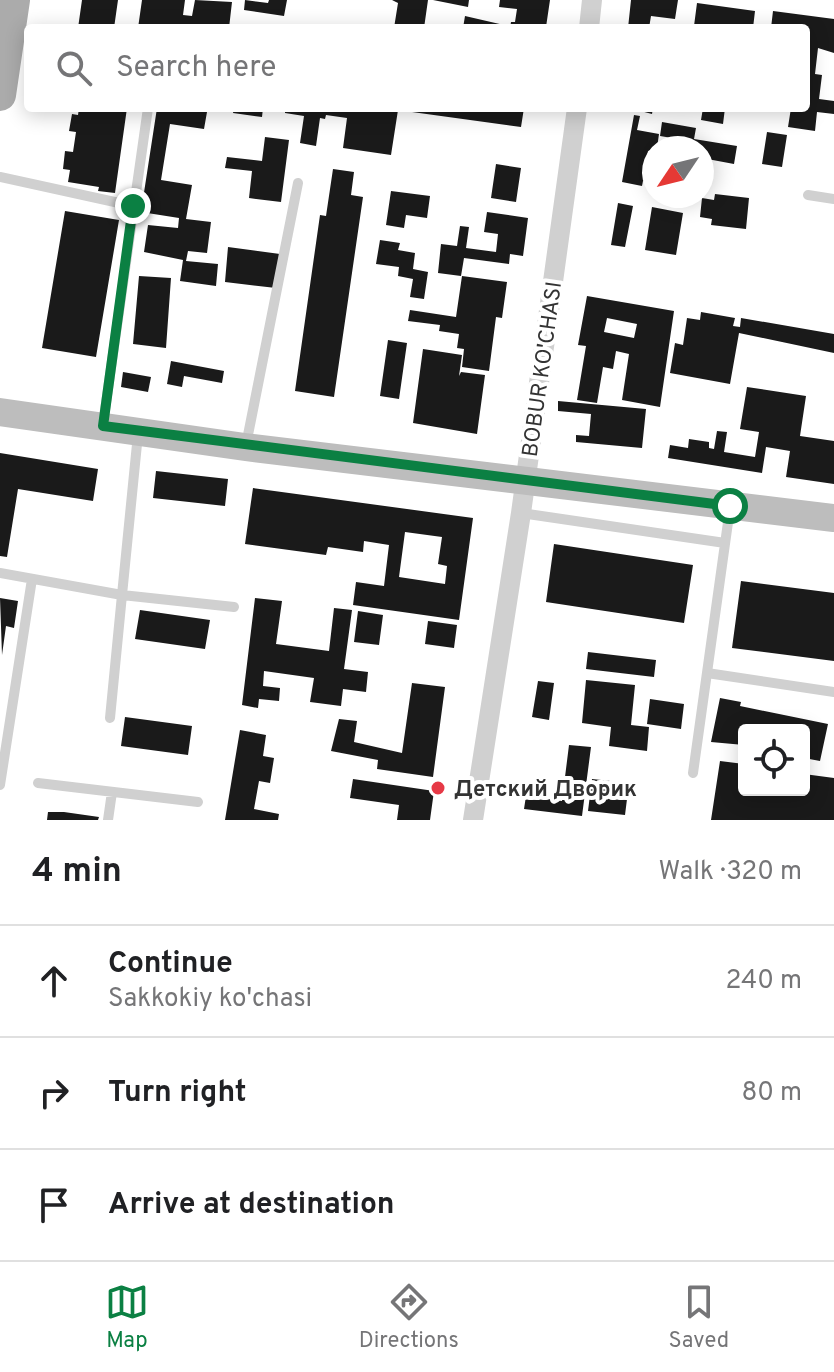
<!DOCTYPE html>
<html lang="en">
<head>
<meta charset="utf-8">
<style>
	body { margin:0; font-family:Overpass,sans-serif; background:#f2f2f2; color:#202124 }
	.controls { position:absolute; right:24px; bottom:24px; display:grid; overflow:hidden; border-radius:8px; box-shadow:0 4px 20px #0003 }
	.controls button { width:72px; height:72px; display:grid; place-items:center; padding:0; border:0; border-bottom:2px solid #e0e0e0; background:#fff; color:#202124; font:40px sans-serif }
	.compass { position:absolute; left:642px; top:136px; width:72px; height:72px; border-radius:50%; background:#fff; box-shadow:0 4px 20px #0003; rotate:235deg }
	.stop { position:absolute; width:24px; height:24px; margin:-18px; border:6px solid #0b8043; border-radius:50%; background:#fff }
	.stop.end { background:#0b8043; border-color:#fff; box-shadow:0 2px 8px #0008 }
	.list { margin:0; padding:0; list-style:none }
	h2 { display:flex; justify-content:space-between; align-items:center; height:104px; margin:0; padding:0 32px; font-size:34px }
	h2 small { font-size:26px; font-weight:400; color:#757577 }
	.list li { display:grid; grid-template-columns:52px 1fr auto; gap:24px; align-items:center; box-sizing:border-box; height:112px; padding:0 32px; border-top:2px solid #e0e0e0 }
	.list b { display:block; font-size:30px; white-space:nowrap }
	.list p { margin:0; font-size:26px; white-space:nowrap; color:#757577 }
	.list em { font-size:26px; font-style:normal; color:#757577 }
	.icon { flex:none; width:44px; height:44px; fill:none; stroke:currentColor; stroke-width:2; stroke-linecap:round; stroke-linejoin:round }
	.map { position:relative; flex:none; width:834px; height:820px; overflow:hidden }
	.search { position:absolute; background:#fff; box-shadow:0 4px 20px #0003; left:24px; right:24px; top:24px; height:88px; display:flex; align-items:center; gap:20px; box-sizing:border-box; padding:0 28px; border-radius:8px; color:#757577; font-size:30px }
	.sheet { height:440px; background:#fff }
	nav { display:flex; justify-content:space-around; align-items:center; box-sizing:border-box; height:112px; border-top:2px solid #e0e0e0; background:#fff; font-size:22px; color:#757577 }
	nav a { display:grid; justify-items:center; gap:4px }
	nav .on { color:#0b8043 }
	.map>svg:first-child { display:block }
	.building { fill:#1a1a1a; fill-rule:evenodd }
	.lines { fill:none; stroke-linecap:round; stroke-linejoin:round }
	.lane { stroke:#d0d0d0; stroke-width:10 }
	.street { stroke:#d0d0d0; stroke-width:20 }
	.secondary { stroke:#bdbdbd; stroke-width:28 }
	.primary { stroke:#ababab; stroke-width:32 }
	.route { stroke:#0b8043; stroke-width:10 }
	.poi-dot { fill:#e63946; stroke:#fff; stroke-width:3 }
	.labels { text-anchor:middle; stroke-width:8; stroke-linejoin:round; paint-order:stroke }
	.street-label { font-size:22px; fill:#333; stroke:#fff }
	.poi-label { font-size:22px; font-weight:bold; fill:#333; stroke:#fff; text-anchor:start }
</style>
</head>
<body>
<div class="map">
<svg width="834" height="820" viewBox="0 0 834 820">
	<rect width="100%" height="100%" fill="#fff"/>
	<path class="building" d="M82 0H118L114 28H78Z
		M142 0H185L183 15 192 16 195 0 232 2 229 28H138Z
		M245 0 268 3 269 0H287L284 16 244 10Z
		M392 0H428L424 28H394L398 3Z
		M433 0H469L468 7Z
		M500 0H550L546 27 510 28 511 22H515L517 9 499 7Z
		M631 0H678L675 19 651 16 649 28H628Z
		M697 3 755 11 753 28 694 26Z
		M773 11 834 19V53L818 48 815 74 822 75 819 99 834 101V114L817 112 815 131 788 127 791 108H806V28H771Z
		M465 16 504 25V28H463Z
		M79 108H127L115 193 98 191 99 187 68 182 70 170 63 169 65 151 73 152 76 132 69 131 72 114 78 115Z
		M157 108 207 112 204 129 170 124 161 180 192 185 186 219 211 222 207 253 188 251 186 261 218 264 216 286 180 281 183 260 144 252 148 225 178 228 179 218 141 212Z
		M234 108H263L262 117 233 113Z
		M285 108 398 110 391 155 343 148 347 118 326 115 325 119 320 118 316 146 300 143 304 116 285 113Z
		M413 108H524L521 127 412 112Z
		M629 108H653L652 114Z
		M703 108H725L723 124 701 120Z
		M634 115 640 116 637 130 659 134 657 148 648 151 646 164 654 166V183L643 181 642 186 622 182Z
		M662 122 696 128 694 139 737 146 734 164 702 158V148H670L672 138 660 136Z
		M767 132 787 135 782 167 762 164Z
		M265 137 289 140 281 202 249 198 252 171 225 168 227 157 262 161Z
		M496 164 521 168 516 202 491 198Z
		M333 169 354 172 351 195 363 197 334 397 295 391 320 215 326 216Z
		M391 191 430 196 427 218 406 215 404 228 386 225Z
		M715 194 749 198 746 229 711 225 712 219 700 217 702 198 714 200Z
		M669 196H685L683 207 667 204Z
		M618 203 633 206 625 247 611 245Z
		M652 207 683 213 676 255 645 250Z
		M65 211 119 220 96 357 42 348Z
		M487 212 528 218 523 256 510 254 509 264 464 258 461 276 438 273 441 244 457 246 460 226 469 227 466 248 496 252 498 234 484 232Z
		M380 240 400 243 398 250 415 253 413 269 428 272 424 299 410 297 413 279 398 276 399 267 376 264Z
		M228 247 280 254 276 288 225 282Z
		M139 276 171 278 166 348 133 344Z
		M462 276 507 282 502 318 496 317 489 371 462 367 464 349 457 348 459 334 439 331 440 325 408 321 410 310 456 317Z
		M587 296 674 311 660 407 622 400 629 354 616 351 613 369 603 367 597 403 577 400 586 346 578 345ZM607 318 637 324 634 338 604 332Z
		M701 312 735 318 733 326 740 327 741 318 834 334V353L739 333 730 384 670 373 675 343 683 345 687 318 700 320Z
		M388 340 407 343 399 399 380 396Z
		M423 349 462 355 459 376 461 372 485 375 477 434 413 423Z
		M171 361 224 371 222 383 184 376 182 387 167 384Z
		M123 372 151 377 148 392 121 387Z
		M747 387 806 396 800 436 834 441V484L786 477 790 451 766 447 762 473 668 458 670 445 688 448 689 439 709 442V448L714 449 717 431 727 432 724 452 755 457 759 432 740 429Z
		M558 401 646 409 642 448 576 442V435L589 436 591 414 558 411Z
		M0 453 98 469 93 501 18 489 7 557 0 556Z
		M156 471 228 479 225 506 153 498Z
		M253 488 473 518 459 620 353 605 356 582 384 586 389 545 364 541 363 552 328 547 326 555 245 544ZM405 532 442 537 438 564 447 566 445 584 399 577Z
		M554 544 693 565 684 623 546 602Z
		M741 581 834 593V661L732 648Z
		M0 598 18 601 14 628 6 626 2 655Z
		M255 598 282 601 276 644 329 651 334 608 352 610 344 669 368 672 366 692 343 689 341 706 310 702 314 678 264 671 263 686 280 688 279 701 259 699 258 708 242 705Z
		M140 610 210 620 205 649 135 639Z
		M358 611 383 615 379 645 354 642Z
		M428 621 457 625 454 648 425 644Z
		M588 652 656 660 654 677 586 669Z
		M586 680 635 685 631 725 649 727 647 751 609 746 611 727 582 723Z
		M538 681 554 683 549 720 532 717Z
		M412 683 445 687 433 777 377 769 378 760 331 751 339 719 357 721 354 742 402 753Z
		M720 698 741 702 740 706 828 724 820 761 804 758V730H744V745L711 742Z
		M650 699 684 704 681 729 647 724Z
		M125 717 192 726 188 755 121 746Z
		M240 730 266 735 263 756 274 758 270 783 259 781 254 809 279 814 278 820H225Z
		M569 745 591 747 582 816 524 809 526 796 562 801Z
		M720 761 744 764V790H804V774L834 778V820H711Z
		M353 779 434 791 430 820H397L399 805 350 798Z
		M592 779 629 783 625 815 588 811Z
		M48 812H64L99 817 98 820H47Z"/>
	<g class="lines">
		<path class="lane" d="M0 177 133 206
			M808 195 834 199
			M103 424 148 108
			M138 434 122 595 234 607
			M246 445 298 183
			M521 513 725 543
			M0 573 122 595 110 718
			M707 673 834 692
			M693 773 730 508
			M38 783 198 802
			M0 785 32 579
			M108 820 112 792"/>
		<path class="street" d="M589 28 592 0
			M473 820 521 513 577 108"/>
		<path class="secondary" d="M0 412 245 447 834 518"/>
		<path class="primary" d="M0 95 14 0"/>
	</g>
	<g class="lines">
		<path class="route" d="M133 206 103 426 730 506"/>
	</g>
	<circle class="poi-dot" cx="438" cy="788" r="8"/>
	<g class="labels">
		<g class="street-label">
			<text transform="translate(541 369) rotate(-82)" y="8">BOBUR KO'CHASI</text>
		</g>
		<g class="poi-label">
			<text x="454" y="796">Детский Дворик</text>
		</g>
	</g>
</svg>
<div class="controls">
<button><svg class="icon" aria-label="locate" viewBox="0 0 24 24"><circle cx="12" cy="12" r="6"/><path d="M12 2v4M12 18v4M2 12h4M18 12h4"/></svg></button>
</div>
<svg class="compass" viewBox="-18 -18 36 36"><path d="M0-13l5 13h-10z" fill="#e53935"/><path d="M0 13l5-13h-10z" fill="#757577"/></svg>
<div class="stop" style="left:730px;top:506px"></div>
<div class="stop end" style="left:133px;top:206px"></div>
<div class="search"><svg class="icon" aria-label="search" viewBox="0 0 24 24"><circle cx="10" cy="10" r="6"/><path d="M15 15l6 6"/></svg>Search here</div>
</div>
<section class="sheet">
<h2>4 min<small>Walk · 320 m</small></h2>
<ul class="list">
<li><svg class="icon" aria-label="ahead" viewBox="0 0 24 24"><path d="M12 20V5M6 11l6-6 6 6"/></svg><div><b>Continue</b><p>Sakkokiy ko'chasi</p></div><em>240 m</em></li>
<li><svg class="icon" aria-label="right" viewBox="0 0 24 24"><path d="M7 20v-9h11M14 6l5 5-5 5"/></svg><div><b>Turn right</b></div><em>80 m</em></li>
<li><svg class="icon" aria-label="arrive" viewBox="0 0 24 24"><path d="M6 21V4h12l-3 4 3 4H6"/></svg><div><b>Arrive at destination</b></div></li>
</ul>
</section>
<nav>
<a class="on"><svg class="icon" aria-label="map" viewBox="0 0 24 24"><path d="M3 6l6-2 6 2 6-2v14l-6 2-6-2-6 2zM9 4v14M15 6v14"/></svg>Map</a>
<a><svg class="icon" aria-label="directions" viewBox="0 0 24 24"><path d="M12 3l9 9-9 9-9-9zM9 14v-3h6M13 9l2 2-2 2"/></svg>Directions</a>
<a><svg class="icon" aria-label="saved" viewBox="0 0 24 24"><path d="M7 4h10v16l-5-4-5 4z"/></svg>Saved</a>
</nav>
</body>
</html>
